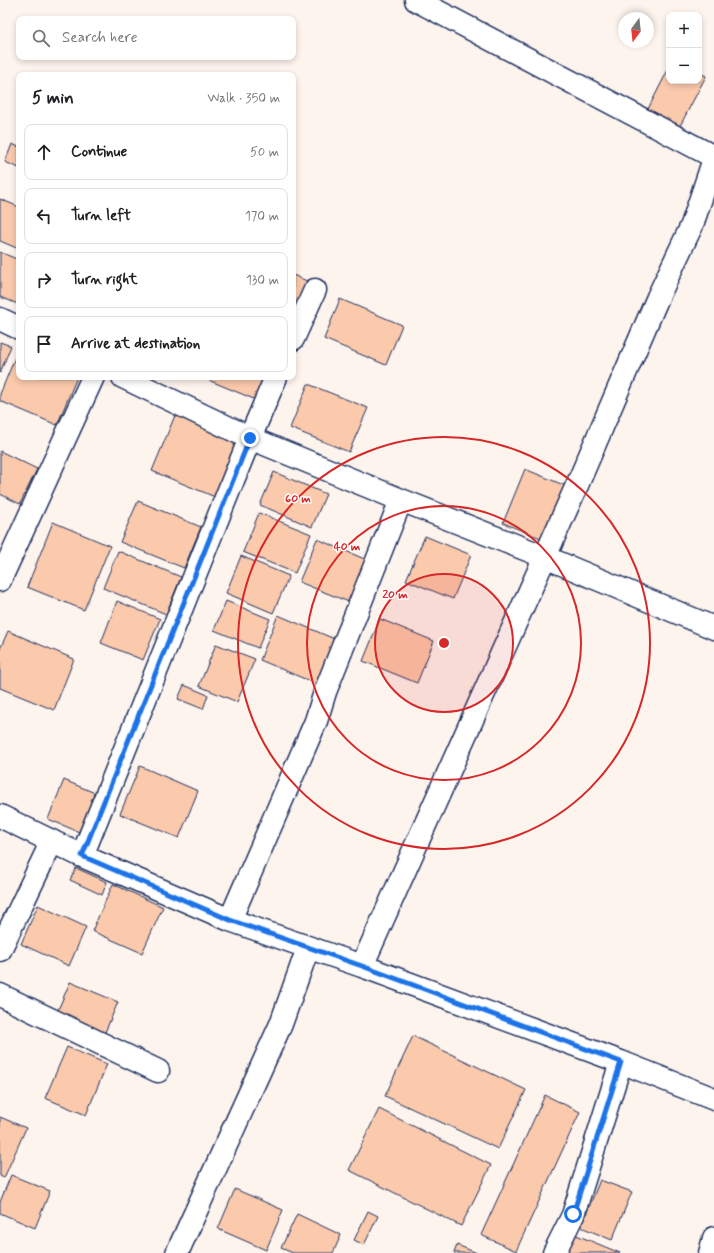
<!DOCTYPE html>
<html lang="en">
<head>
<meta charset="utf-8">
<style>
	body { margin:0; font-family:Mynerve,sans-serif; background:#f6f6f6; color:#202124 }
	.controls { position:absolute; right:12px; top:12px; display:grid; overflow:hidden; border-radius:8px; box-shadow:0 2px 6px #0003 }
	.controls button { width:36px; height:36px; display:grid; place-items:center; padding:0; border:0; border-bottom:1px solid #e0e0e0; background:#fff; color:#202124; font:20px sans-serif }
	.compass { position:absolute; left:618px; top:12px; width:36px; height:36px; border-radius:50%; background:#fff; box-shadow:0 2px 6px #0003; rotate:195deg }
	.stop { position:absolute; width:12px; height:12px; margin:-9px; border:3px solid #1a73e8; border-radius:50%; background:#fff }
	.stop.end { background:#1a73e8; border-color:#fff; box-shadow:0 1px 4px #0008 }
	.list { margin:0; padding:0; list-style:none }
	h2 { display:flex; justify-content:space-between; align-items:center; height:52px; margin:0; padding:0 16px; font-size:17px }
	h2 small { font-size:13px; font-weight:400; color:#757577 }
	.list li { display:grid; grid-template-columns:26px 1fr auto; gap:12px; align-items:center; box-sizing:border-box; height:56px; margin:0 8px 8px; padding:0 8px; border:1px solid #e0e0e0; border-radius:8px }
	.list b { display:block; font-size:15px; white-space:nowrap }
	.list em { font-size:13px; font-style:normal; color:#757577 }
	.icon { flex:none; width:22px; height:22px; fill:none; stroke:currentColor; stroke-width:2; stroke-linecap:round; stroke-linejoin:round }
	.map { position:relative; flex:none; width:714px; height:1253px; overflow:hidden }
	.search { position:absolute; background:#fff; box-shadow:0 2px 6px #0003; left:16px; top:16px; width:280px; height:44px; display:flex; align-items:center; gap:10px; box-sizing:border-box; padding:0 14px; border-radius:8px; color:#757577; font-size:15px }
	.panel { position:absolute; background:#fff; box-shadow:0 2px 6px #0003; left:16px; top:72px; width:280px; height:308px; border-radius:8px }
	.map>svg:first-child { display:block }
	.building { fill:#fbc9ab; stroke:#1b2f5e }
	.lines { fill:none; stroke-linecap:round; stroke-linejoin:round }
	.minor-casing { stroke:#1b2f5e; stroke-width:25 }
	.minor { stroke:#fff; stroke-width:22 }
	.route { stroke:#1a73e8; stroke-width:5 }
	.ring { fill:none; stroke:#d62828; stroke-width:2 }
	.centre { fill:#d62828; stroke:#fff; stroke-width:2 }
	.ring-label { font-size:12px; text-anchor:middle; font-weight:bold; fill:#d62828; stroke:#fff; stroke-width:3; stroke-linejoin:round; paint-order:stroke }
</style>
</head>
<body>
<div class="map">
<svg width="714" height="1253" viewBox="0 0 714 1253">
	<rect width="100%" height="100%" fill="#fef4ee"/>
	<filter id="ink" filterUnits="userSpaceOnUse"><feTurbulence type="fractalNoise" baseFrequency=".025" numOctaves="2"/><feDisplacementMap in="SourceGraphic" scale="8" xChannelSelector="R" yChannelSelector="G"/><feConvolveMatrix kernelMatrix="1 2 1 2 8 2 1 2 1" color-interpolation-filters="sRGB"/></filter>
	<g filter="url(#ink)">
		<path class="building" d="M669 68V81H699V72L706 76 680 126 648 109Z
			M12 144 19 147V168L5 162Z
			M0 199 19 207V249L0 241Z
			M0 252 19 260 18 304 0 297Z
			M293 275 307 281 293 314Z
			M340 299 402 325 386 365 324 339Z
			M0 342 11 346 0 373Z
			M17 353H19V377H77L57 425 0 401V394Z
			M201 377H271L261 402Z
			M308 384 368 408 349 452 290 428Z
			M176 413 244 441 220 499 152 471Z
			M0 451 37 469 20 504 0 494Z
			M525 469 566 486 543 539 503 523Z
			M274 472 326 494 312 527 260 505Z
			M138 501 201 527 184 568 120 542Z
			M259 513 311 534 295 573 243 552Z
			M53 522 110 546 84 610 27 587Z
			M425 536 471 555 453 599 406 580Z
			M317 539 367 560 349 602 299 582Z
			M118 551 181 577 166 614 103 588Z
			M241 556 289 576 273 613 226 593Z
			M117 601 160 619 143 660 101 643Z
			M226 601 270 619 258 648 214 630Z
			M278 615 337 640 319 685 260 660Z
			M380 619 434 641 417 683 363 661Z
			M8 631 74 659 54 710 0 688V649Z
			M216 644 255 659 237 702 199 686Z
			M184 685 208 695 203 709 178 699Z
			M140 766 198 791 179 838 120 814Z
			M64 780 95 793 79 832 48 819Z
			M76 868 107 882 102 895 70 880Z
			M113 884 163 907 142 953 92 931Z
			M38 905 86 927 69 966 21 944Z
			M70 982 118 1002 103 1037 55 1017Z
			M413 1036 526 1090 498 1149 385 1096Z
			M67 1047 107 1064 86 1115 45 1098Z
			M545 1095 580 1112 516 1251 481 1235Z
			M379 1109 491 1165 461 1226 349 1170Z
			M0 1117 26 1128 4 1178 0 1176Z
			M11 1175 50 1191 35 1228 0 1213V1202Z
			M600 1180 632 1192 612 1240 581 1227Z
			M235 1189 283 1210 266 1250 218 1229Z
			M368 1211 378 1216 364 1245 354 1240Z
			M297 1214 341 1235 333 1253H293L281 1248Z
			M574 1234 620 1253H567Z
			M457 1245 477 1253H454Z"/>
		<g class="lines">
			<defs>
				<path id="minor" d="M416 0 714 157
					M0 319 19 328
					M293 339 315 290
					M123 377 250 438 401 500 545 557 714 628
					M0 580 93 377
					M0 816 82 856 230 920 362 966 578 483 658 297 692 225 714 159
					M82 856 250 438 276 377
					M230 920 316 721 325 692 401 500
					M0 950 52 841
					M362 966 621 1062 714 1099
					M0 995 158 1071
					M177 1253 281 1024 308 948
					M554 1253 573 1215 621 1062
					M710 1253 714 1238"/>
			</defs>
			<use href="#minor" class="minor-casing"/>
			<use href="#minor" class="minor"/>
		</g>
	</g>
	<g class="lines" filter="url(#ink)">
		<path class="route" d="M250 438 82 856 230 920 362 966 621 1062 573 1214"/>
	</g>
	<circle cx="444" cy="643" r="69" fill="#d62828" fill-opacity=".12"/>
	<g class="ring">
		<circle cx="444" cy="643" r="69"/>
		<circle cx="444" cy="643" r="137"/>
		<circle cx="444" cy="643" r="206"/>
	</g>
	<circle cx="444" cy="643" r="6" class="centre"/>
	<g class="ring-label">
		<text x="298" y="502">60 m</text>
		<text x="347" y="550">40 m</text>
		<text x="395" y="598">20 m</text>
	</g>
</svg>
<div class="controls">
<button>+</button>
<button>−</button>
</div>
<svg class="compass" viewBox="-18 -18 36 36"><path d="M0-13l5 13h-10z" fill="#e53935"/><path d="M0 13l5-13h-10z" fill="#757577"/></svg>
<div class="stop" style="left:573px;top:1214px"></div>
<div class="stop end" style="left:250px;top:438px"></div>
<div class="search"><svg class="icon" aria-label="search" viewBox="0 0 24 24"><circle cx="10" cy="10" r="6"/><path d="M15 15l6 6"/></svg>Search here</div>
<section class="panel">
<h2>5 min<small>Walk · 350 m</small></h2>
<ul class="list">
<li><svg class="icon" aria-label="ahead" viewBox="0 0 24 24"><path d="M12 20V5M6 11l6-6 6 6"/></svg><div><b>Continue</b></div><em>50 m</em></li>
<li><svg class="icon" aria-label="left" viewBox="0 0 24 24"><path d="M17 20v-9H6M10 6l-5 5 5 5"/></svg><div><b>Turn left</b></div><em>170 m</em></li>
<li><svg class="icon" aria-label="right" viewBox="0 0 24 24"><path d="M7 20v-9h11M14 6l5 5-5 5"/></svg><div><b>Turn right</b></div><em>130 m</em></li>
<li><svg class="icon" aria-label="arrive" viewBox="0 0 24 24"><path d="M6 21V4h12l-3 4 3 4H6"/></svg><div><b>Arrive at destination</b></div></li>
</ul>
</section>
</div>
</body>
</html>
